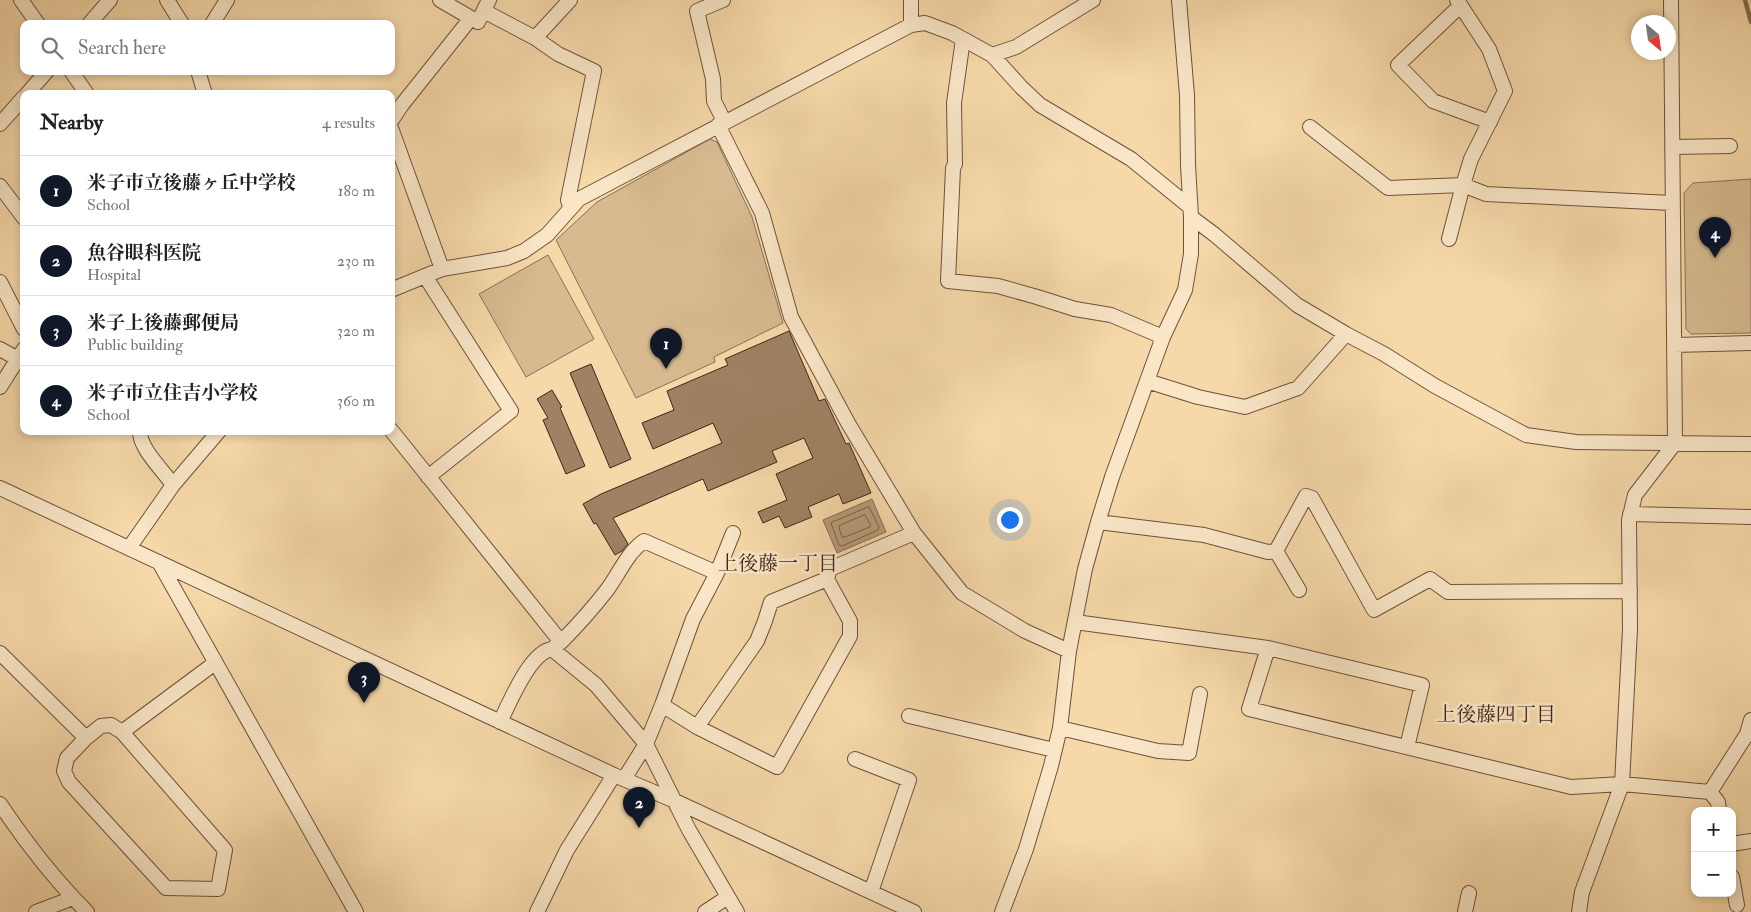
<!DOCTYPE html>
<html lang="en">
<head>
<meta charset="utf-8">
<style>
	body { margin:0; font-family:"IM FELL Double Pica","Noto Serif JP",serif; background:#f6f6f6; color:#222 }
	.controls { position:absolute; right:15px; bottom:15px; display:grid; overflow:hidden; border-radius:10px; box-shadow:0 2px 8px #0003 }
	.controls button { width:45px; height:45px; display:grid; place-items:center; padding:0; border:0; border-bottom:1px solid #e0e0e0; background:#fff; color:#222; font:25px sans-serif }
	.compass { position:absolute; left:1631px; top:15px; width:45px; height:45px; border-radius:50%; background:#fff; box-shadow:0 2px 8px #0003; rotate:151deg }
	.you { position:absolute; left:1009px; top:519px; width:18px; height:18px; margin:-12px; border:4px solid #fff; border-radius:50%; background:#1a73e8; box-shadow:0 0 0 8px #1a73e833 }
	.badge { display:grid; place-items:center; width:32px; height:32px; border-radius:50%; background:#111827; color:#fff; font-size:16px; font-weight:700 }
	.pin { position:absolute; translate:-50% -41px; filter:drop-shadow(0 1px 2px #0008) }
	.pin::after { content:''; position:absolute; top:26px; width:18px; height:15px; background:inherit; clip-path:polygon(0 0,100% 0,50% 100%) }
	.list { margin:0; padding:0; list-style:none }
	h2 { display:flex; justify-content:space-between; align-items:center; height:65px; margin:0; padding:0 20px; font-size:21px }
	h2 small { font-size:16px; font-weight:400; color:#767676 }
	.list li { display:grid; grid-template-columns:32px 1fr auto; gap:15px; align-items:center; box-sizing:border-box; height:70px; padding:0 20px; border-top:1px solid #e0e0e0 }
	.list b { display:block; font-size:19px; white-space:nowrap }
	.list p { margin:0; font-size:16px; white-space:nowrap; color:#767676 }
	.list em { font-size:16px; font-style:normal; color:#767676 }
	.icon { flex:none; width:28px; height:28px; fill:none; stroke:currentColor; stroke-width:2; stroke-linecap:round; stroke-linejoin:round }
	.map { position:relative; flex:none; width:1751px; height:912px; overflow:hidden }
	.search { position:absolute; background:#fff; box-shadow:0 2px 8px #0003; left:20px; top:20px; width:375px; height:55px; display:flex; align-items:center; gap:12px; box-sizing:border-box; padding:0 18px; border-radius:10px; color:#767676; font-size:19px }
	.panel { position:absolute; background:#fff; box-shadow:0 2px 8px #0003; left:20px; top:90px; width:375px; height:345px; border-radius:10px }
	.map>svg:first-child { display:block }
	.green { fill:#d7ba90; stroke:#8c7054 }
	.water { fill:#b89b78; stroke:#886c52 }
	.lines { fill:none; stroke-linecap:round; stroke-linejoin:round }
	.shore { stroke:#7c6048; stroke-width:1 }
	.stream { stroke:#886c52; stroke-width:4.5 }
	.building { fill:#9f8263; stroke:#402518 }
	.minor-casing { stroke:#6e523c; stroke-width:16 }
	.minor { stroke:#f9e6c7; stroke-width:14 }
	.labels { text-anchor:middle; stroke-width:5; stroke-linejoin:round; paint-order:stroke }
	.neighbourhood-label { font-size:20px; fill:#402518; stroke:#f9e6c7 }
</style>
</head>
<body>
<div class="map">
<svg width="1751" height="912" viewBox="0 0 1751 912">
	<rect width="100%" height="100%" fill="#f6d8a9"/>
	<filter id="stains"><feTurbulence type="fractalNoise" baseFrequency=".004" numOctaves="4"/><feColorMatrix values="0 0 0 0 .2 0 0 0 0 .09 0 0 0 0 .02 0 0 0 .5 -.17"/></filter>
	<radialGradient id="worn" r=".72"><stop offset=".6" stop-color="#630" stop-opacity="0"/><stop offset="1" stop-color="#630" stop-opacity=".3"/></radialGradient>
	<path class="green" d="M710 139 717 142 752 217 783 323 714 357 715 362 636 398 556 240 597 202Z
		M1751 179V333L1691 334 1686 329 1684 193 1693 183Z
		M548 255 594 339 526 377 479 294Z"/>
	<path class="water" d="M872 499 886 532 837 553 823 520Z"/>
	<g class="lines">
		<path class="shore" d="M869 507 879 527 878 530 842 546 839 545 831 523Z
			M865 515 870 524V527L845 537H842L839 528V526Z"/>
		<path class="stream" d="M1745 0 1751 22"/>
	</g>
	<path class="building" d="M789 331 819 401 825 399 846 444 849 443 871 493 843 504 839 494 808 507 812 517 785 528 779 516 763 523 758 512 787 500 776 474 813 458 804 438 772 451 777 462 708 491 703 479 613 518 628 544 622 551 615 555 596 523 594 524 583 504 601 494 722 443 713 423 653 449 642 423 674 410 667 391 728 365 725 359Z
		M591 364 631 459 610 468 570 373Z
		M552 390 562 407 560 408 585 466 566 474 543 420 548 418 537 399Z"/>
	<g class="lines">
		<defs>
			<path id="minor" d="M21 0 38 24
				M167 0 182 24
				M440 0 478 22 489 0
				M723 0 697 11 713 79 714 101 724 121
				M911 0V25
				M1457 0 1489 49 1505 91 1471 159 1463 185 1486 194 1672 203
				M1460 6 1398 65 1433 101 1490 122
				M484 11 535 38 570 0
				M89 24 110 0
				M212 24 227 0
				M535 38 558 54 594 71 568 200 570 207
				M963 39 954 103 955 164 953 168 948 281 998 286 1037 297 1075 309 1111 315 1163 337
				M992 55 1021 87 1040 105 1131 159 1190 207
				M71 71 87 94
				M198 71 205 94
				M27 94 47 71
				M391 121 401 106 471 18
				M0 124 24 97
				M718 125 762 213 791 317 848 423 914 533 962 593 1025 631 1069 651
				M1310 127 1388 188 1463 185 1449 239
				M391 128 442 269
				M1672 147 1730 146
				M0 186 24 218
				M1191 217 1215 235 1297 305 1346 334 1384 354 1435 386 1526 435 1576 442 1751 444
				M425 276 511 411 428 477
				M0 282 24 329
				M391 290 442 269 507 258 524 251 547 235 579 199 911 25 925 23 952 33 992 55 1016 47 1093 0
				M1674 345 1751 343
				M0 349 18 359
				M1147 381 1198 397 1245 407 1298 388 1346 334
				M0 387 24 349
				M391 430 561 642 552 649 596 685 646 744 689 830 737 912
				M140 431C139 448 163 470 173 485
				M0 488 614 775 675 801 914 912
				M1630 514 1751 517
				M1098 522 1204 535 1268 552 1276 551 1299 590
				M129 548 173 485 219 431
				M1276 551 1306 496 1312 498 1374 610 1430 579 1448 592 1630 591
				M159 562 356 912
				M1075 622 1268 648 1422 685 1407 747
				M561 642C577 626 593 608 607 590 619 574 627 553 644 541L717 573
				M1268 648 1249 709 1571 787 1622 784 1710 792 1747 734 1751 720
				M0 653 86 738 67 758 64 771 69 782 166 888 218 889 225 850 122 732
				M662 705 697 727 777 767 850 636V621L827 579
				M909 716 1054 750
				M500 722C510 702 530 652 552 649
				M697 727 757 641 765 621 771 602 827 579 830 569 914 533
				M1060 728 1158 751 1189 753 1200 694
				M86 738 101 726 111 725 122 732 215 663
				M855 759 909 780 871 892
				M624 779 646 744 662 705 693 619 717 573 733 533
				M1710 792 1718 802 1719 811
				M0 804C26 843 54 879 87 912
				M1732 844 1751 841
				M1732 877 1737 905
				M36 912 73 898
				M537 912 567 850 614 775
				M705 912 728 897
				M1002 912 1026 849 1051 766 1060 728 1069 651 1085 569 1098 522 1112 477 1163 337 1185 290 1191 254V217L1188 165 1187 95 1179 0
				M1465 912 1469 893
				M1579 912 1582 892 1622 784 1630 629 1629 520 1635 495 1675 443 1671 0"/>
		</defs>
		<use href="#minor" class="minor-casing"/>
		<use href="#minor" class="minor"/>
	</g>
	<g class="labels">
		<g class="neighbourhood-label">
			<text x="778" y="570">上後藤一丁目</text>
			<text x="1496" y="721">上後藤四丁目</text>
		</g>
	</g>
	<rect width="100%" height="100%" filter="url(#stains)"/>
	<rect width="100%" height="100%" fill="url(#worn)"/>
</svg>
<div class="controls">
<button>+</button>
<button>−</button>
</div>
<svg class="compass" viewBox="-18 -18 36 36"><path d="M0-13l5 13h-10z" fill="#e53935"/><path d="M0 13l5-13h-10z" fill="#767676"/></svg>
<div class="you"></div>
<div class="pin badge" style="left:666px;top:369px">1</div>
<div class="pin badge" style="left:639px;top:828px">2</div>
<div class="pin badge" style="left:364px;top:703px">3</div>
<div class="pin badge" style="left:1715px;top:258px">4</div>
<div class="search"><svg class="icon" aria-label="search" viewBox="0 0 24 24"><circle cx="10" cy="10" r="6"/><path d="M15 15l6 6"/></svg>Search here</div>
<section class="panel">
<h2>Nearby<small>4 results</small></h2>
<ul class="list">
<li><span class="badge">1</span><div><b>米子市立後藤ヶ丘中学校</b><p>School</p></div><em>180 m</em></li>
<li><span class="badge">2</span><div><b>魚谷眼科医院</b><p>Hospital</p></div><em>230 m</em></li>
<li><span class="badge">3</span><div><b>米子上後藤郵便局</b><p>Public building</p></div><em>320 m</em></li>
<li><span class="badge">4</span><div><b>米子市立住吉小学校</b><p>School</p></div><em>360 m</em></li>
</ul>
</section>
</div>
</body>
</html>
